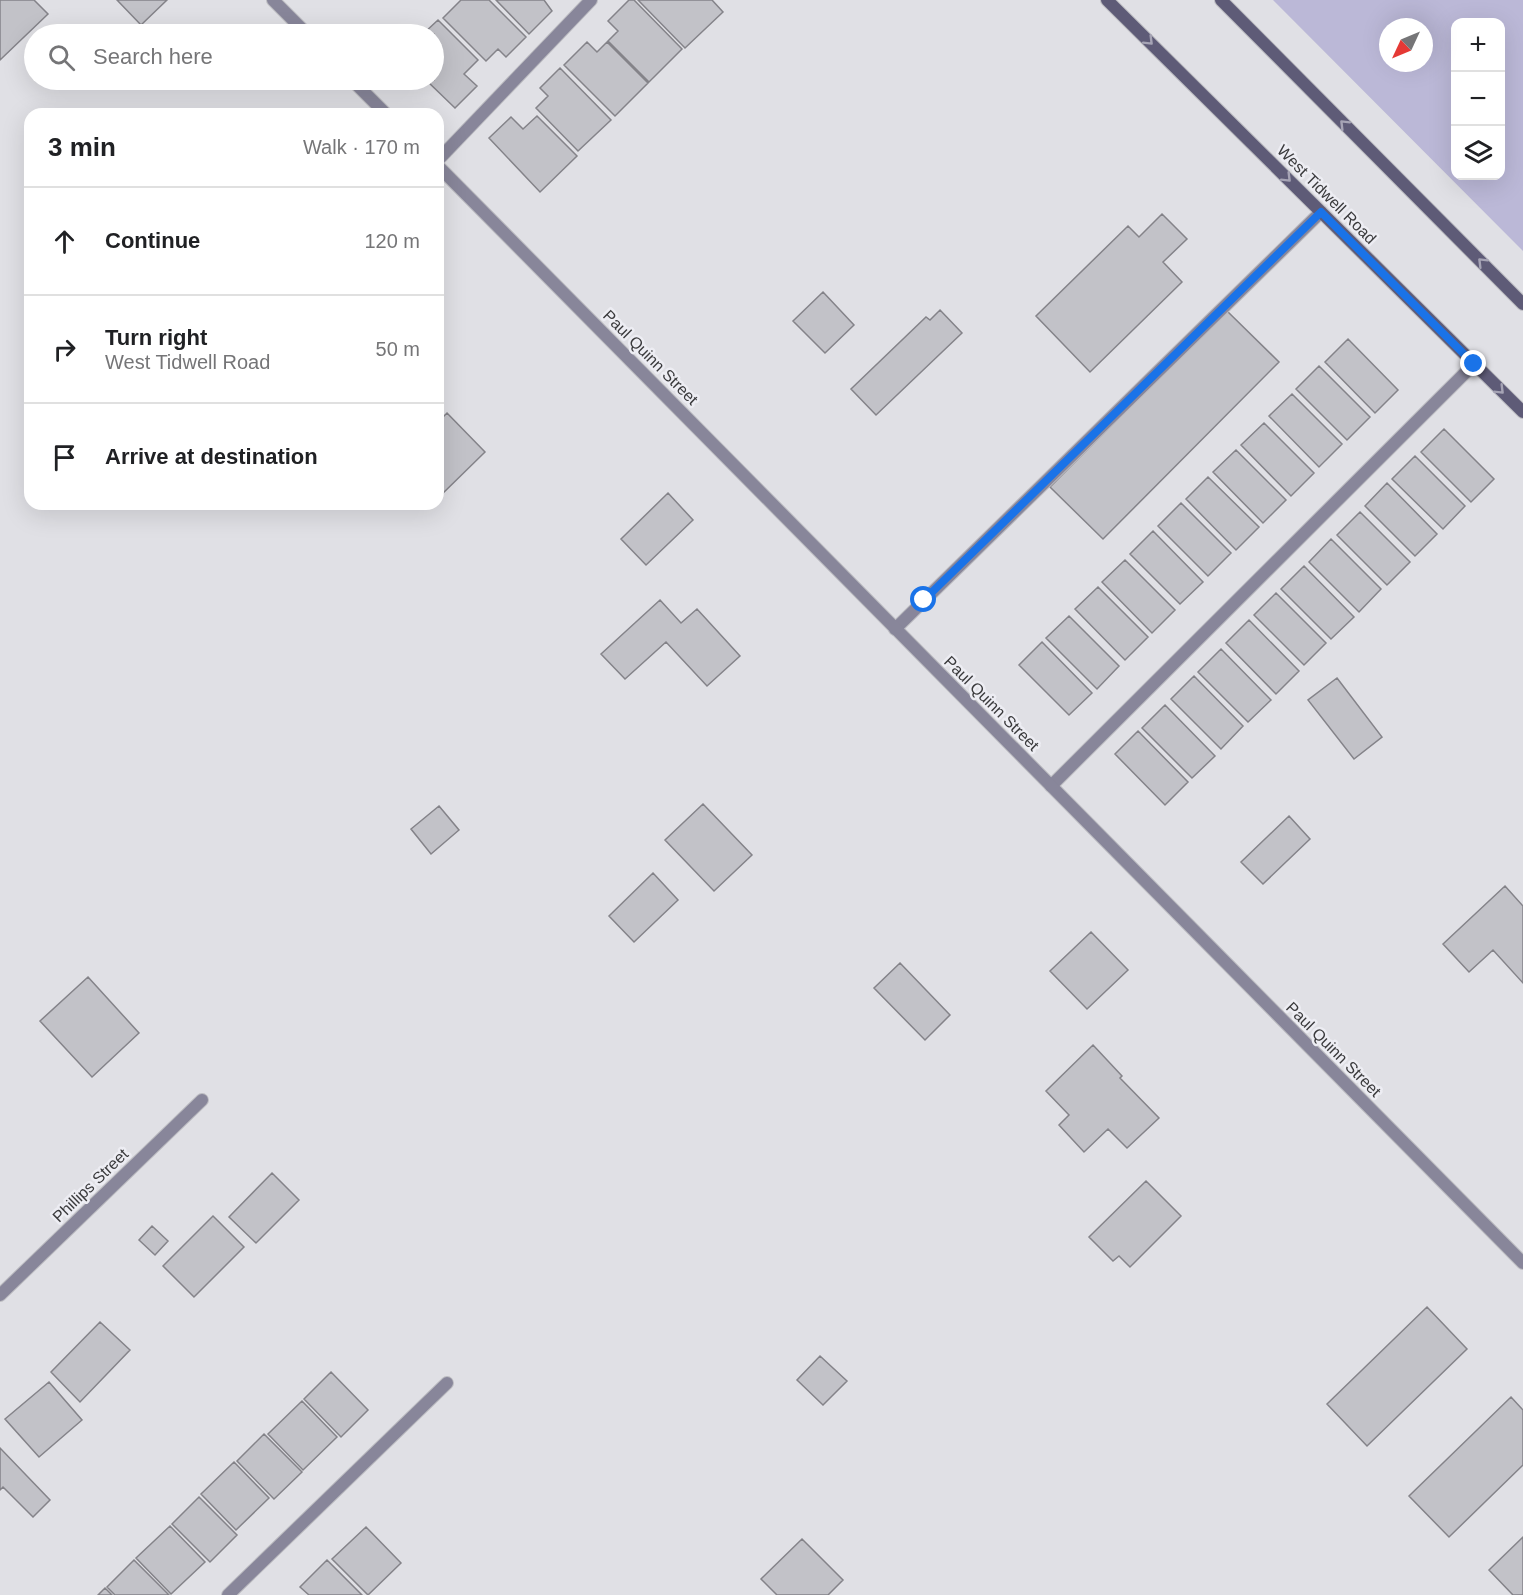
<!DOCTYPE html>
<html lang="en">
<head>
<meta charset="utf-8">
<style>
	body { margin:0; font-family:Helvetica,sans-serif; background:#f6f6f6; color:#202124 }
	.controls { position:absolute; right:18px; top:18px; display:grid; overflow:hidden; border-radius:12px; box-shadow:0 6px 24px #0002 }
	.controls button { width:54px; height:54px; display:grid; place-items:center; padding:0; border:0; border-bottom:2px solid #e0e0e0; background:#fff; color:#202124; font:30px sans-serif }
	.compass { position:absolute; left:1379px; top:18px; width:54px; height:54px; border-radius:50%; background:#fff; box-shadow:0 6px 24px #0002; rotate:226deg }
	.stop { position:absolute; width:18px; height:18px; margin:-14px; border:4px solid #1a73e8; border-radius:50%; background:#fff }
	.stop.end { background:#1a73e8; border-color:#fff; box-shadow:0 2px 6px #0008 }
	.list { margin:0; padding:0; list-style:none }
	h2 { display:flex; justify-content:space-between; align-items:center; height:78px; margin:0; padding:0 24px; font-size:26px }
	h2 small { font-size:20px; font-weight:400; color:#757577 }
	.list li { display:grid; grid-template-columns:39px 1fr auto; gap:18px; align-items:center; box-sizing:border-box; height:108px; padding:0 24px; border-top:2px solid #e0e0e0 }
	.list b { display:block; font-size:22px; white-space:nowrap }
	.list p { margin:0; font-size:20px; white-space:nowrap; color:#757577 }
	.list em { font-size:20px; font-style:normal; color:#757577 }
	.icon { flex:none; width:33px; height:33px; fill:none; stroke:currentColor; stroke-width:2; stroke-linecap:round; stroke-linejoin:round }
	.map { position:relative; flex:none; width:1523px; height:1595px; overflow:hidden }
	.search { position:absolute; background:#fff; box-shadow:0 6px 24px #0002; left:24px; top:24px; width:420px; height:66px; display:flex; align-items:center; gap:15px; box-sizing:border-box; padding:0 21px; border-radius:33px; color:#757577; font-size:22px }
	.panel { position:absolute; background:#fff; box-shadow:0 6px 24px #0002; left:24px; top:108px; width:420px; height:402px; border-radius:18px }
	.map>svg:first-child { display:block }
	.green { fill:#bbb8d7; fill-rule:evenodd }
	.building { fill:#c2c2c8; stroke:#848389; stroke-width:1.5 }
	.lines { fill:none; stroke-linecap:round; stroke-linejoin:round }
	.service-casing { stroke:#bbbbc0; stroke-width:14 }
	.minor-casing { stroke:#bbbbc0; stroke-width:14 }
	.tertiary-casing { stroke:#bbbbc0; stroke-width:14 }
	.secondary-casing { stroke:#bbbbc0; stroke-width:14 }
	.service { stroke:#88869a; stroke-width:12 }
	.minor { stroke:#88869a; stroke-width:12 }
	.tertiary { stroke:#88869a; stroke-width:12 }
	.secondary { stroke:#5e5b77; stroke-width:12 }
	.oneway { stroke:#a6a4b5 }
	.route { stroke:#1a73e8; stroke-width:8 }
	.labels { text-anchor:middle; stroke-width:5; stroke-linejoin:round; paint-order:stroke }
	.street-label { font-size:16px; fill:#3a3a3c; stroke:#ededf3 }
</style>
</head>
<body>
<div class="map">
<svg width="1523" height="1595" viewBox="0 0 1523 1595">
	<rect width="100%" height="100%" fill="#e0e0e5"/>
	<path class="green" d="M1273 0H1523V251ZM1456 22H1500V176H1456ZM1388 27H1424V63H1388Z"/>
	<path class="building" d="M0 0H34L48 14 0 60Z
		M117 0H167L141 25Z
		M461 0H489L526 37 506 57 498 49 486 61 443 18Z
		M496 0H544L552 11 529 34Z
		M629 0H634L682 49 649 82 608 41 618 31 608 21Z
		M638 0H712L723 12 685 48Z
		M438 20 478 60 464 74 477 86 455 108 426 80H434V34H423Z
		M587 42 597 52 607 42 648 83 615 116 564 65Z
		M560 68 611 120 578 151 536 108 548 96 540 88Z
		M537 116 577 156 540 192 489 138 511 117 523 129Z
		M1162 214 1187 239 1163 262 1182 282 1090 372 1036 316 1128 226 1139 237Z
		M823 292 854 325 825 353 793 321Z
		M940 310 962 333 876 415 851 389 926 317 930 320Z
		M1226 310 1279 362 1103 539 1050 487Z
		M1348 339 1398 390 1375 413 1325 362Z
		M1319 366 1370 417 1347 440 1296 389Z
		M1292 394 1342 444 1319 467 1269 416Z
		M447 413 485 452 438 498V422Z
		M1264 423 1314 473 1291 496 1241 445Z
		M1444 429 1494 479 1471 502 1421 452Z
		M1236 450 1286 500 1263 523 1213 472Z
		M1415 456 1465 506 1443 529 1392 479Z
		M1208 477 1259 527 1236 550 1186 499Z
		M1387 483 1437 534 1415 556 1365 506Z
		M668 493 693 520 646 565 621 539Z
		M1181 503 1231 553 1208 576 1158 526Z
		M1360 512 1410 562 1387 585 1337 535Z
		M1153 531 1203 582 1180 604 1130 554Z
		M1331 539 1381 589 1359 612 1309 562Z
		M1125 560 1175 610 1152 633 1102 582Z
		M1304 566 1354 617 1331 639 1281 589Z
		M1098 587 1148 637 1125 660 1075 609Z
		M1276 593 1326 643 1304 665 1254 615Z
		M660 600 681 623 697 609 740 656 707 686 666 642 625 679 601 654Z
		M1069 616 1119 666 1097 689 1046 638Z
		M1249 620 1299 671 1276 694 1226 643Z
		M1042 642 1092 693 1069 715 1019 665Z
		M1221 649 1271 700 1248 722 1198 672Z
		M1194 676 1243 726 1221 749 1171 699Z
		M1337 678 1382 737 1354 759 1308 700Z
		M1165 705 1215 756 1192 778 1142 728Z
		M1138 731 1188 782 1165 805 1115 754Z
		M703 804 752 855 714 891 665 840Z
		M439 806 459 830 431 854 411 829Z
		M1289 816 1310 839 1263 884 1241 862Z
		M653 873 678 900 634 942 609 916Z
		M1505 886 1523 906V983L1493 950 1469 972 1443 944Z
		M1091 932 1128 970 1087 1009 1050 971Z
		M900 963 950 1015 925 1040 874 988Z
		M88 977 139 1033 92 1077 40 1021Z
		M1093 1045 1122 1076 1120 1078 1159 1118 1127 1148 1108 1129 1084 1152 1059 1125 1069 1115 1046 1091Z
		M272 1173 299 1200 256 1243 229 1217Z
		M1146 1181 1181 1216 1130 1267 1119 1256 1113 1261 1089 1237Z
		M213 1216 244 1247 194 1297 163 1266Z
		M152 1226 168 1241 155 1255 139 1240Z
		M1427 1307 1467 1349 1367 1446 1327 1404Z
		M100 1322 130 1350 80 1402 51 1372Z
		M820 1356 847 1381 823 1405 797 1380Z
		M331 1372 368 1410 341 1437 304 1399Z
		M49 1382 82 1420 39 1457 5 1419Z
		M1511 1397 1523 1410V1465L1449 1537 1409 1496Z
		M302 1401 337 1437 303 1470 268 1434Z
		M264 1434 302 1472 274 1499 237 1461Z
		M0 1448 50 1500 33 1517 3 1487 0 1490Z
		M234 1462 269 1498 236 1530 201 1494Z
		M199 1497 237 1535 210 1562 172 1524Z
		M170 1526 205 1562 171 1594 136 1558Z
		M366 1527 401 1563 368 1595 332 1559Z
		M1523 1537V1595H1513L1489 1570Z
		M802 1539 843 1580 828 1595H777L761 1579Z
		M134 1560 169 1595H115L107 1587Z
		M327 1560 362 1595H309L300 1587Z
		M105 1588 112 1595H98Z"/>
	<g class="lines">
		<defs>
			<path id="service" d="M438 160 591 0
				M895 629 1321 212
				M1051 786 1474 364"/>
			<path id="minor" d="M0 1295 202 1100
				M228 1595 447 1383"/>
			<path id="tertiary" d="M273 0 307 34
				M352 80 386 114
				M438 166 1523 1263"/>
			<path id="secondary" d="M1107 0 1523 412
				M1221 0 1523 304"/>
		</defs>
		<use href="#service" class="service-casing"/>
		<use href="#minor" class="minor-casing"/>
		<use href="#tertiary" class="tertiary-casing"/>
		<use href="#secondary" class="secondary-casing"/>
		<use href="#service" class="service"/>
		<use href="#minor" class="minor"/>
		<use href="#tertiary" class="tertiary"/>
		<use href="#secondary" class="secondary"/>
	</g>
	<defs><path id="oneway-chevron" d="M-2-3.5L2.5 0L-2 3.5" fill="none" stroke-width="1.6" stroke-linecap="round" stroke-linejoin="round" transform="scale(1.5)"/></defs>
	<g class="oneway">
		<use href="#oneway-chevron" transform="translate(1149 41) rotate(45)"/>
		<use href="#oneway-chevron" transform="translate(1344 124) rotate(-135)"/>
		<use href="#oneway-chevron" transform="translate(1287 178) rotate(45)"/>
		<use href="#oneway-chevron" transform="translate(1482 262) rotate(-135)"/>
		<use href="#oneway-chevron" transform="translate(1500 390) rotate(45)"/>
	</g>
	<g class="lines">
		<path class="route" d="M924 600 1321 212 1474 364"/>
	</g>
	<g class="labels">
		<g class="street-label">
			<text transform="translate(1327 194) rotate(45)" y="6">West Tidwell Road</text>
			<text transform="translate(651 357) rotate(45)" y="6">Paul Quinn Street</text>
			<text transform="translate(992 703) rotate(45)" y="6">Paul Quinn Street</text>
			<text transform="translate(1334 1049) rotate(45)" y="6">Paul Quinn Street</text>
			<text transform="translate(90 1185) rotate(-44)" y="6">Phillips Street</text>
		</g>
	</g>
</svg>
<div class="controls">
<button>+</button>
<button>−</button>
<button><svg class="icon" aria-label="layers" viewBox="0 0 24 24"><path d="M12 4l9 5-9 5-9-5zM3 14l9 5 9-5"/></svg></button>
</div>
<svg class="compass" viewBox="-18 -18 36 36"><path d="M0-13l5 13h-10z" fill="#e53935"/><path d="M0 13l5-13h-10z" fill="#757577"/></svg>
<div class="stop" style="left:924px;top:600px"></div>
<div class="stop end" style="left:1474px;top:364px"></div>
<div class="search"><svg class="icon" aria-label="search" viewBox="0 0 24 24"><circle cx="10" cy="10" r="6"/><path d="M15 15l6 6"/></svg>Search here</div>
<section class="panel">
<h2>3 min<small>Walk · 170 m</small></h2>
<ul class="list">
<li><svg class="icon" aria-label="ahead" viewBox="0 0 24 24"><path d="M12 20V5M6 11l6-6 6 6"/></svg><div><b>Continue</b></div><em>120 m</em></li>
<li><svg class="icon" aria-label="right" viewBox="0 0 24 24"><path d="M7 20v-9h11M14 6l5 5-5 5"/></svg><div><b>Turn right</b><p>West Tidwell Road</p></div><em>50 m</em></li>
<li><svg class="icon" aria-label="arrive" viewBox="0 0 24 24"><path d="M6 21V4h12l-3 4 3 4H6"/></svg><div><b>Arrive at destination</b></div></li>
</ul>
</section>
</div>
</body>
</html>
